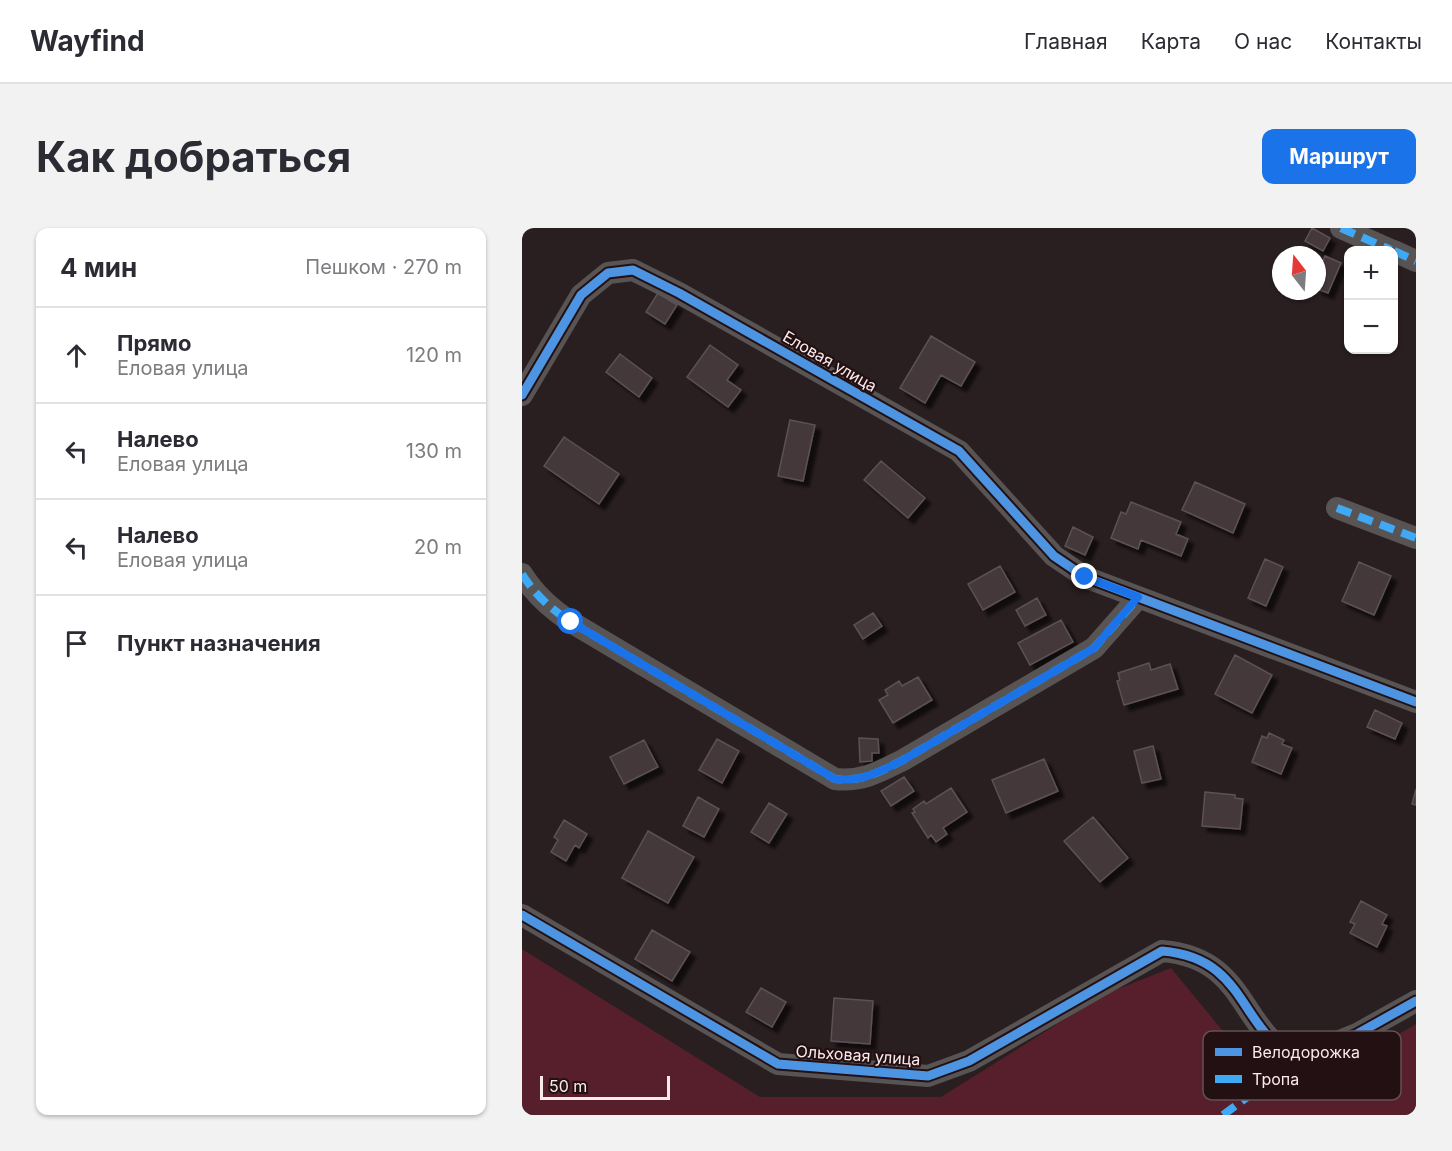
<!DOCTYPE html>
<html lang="ru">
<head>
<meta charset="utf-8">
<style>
	body { margin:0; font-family:Inter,sans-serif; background:#f2f2f3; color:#2b2b33 }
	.controls { position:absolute; right:18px; top:18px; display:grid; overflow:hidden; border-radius:12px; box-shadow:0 2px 4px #0004 }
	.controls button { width:54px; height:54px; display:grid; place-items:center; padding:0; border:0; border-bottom:2px solid #e1e1e2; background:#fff; color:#2b2b33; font:30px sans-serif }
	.compass { position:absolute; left:750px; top:18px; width:54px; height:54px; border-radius:50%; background:#fff; box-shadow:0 2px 4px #0004; rotate:343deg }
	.scale { position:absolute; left:18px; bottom:15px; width:130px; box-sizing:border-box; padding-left:6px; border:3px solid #faeaec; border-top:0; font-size:16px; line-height:21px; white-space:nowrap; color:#faeaec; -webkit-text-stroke:4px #231013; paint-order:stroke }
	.stop { position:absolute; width:18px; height:18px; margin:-14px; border:4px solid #1a73e8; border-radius:50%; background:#fff }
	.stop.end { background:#1a73e8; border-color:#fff; box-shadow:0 2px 6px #0008 }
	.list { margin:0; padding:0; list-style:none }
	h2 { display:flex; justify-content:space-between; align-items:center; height:78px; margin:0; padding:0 24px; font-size:26px }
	h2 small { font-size:20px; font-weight:400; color:#7c7c81 }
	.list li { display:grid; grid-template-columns:39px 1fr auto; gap:18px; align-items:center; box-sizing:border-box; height:96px; padding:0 24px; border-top:2px solid #e1e1e2 }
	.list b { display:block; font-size:22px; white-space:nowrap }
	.list p { margin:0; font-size:20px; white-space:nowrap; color:#7c7c81 }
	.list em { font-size:20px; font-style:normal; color:#7c7c81 }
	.icon { flex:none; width:33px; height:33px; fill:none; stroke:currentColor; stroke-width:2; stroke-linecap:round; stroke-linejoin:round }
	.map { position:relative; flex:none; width:894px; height:887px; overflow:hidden; border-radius:12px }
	header { display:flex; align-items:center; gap:36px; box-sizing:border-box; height:84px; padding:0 30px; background:#fff; border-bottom:2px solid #e1e1e2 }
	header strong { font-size:28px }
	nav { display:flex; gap:33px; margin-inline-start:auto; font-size:21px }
	.intro { display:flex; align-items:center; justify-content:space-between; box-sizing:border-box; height:144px; padding:0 36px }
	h1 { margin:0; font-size:42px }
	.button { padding:15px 27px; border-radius:12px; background:#1a73e8; color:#fff; font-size:21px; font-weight:700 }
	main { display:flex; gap:36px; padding:0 36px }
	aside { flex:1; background:#fff; border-radius:12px; box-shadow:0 2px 4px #0004 }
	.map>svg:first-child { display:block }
	.green { fill:#561f2b }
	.building { fill:#44393b; stroke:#5b5152; stroke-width:1.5; filter:url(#shadow) }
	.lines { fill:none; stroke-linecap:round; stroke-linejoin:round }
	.minor { stroke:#585454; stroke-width:22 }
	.quiet { stroke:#3fa9f5; stroke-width:8; stroke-dasharray:15 8; stroke-linecap:butt }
	.cycleway-casing { stroke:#231013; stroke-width:13 }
	.cycleway { stroke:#4d94e3; stroke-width:9 }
	.route { stroke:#1a73e8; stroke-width:8 }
	.labels { text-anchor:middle; stroke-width:4.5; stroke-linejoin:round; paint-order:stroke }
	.street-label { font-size:16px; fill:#faeaec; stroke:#231013 }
	.key { fill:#231013; stroke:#645154; stroke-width:1.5 }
	.key-label { font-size:16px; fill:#faeaec }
</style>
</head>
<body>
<header>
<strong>Wayfind</strong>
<nav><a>Главная</a><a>Карта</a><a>О нас</a><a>Контакты</a></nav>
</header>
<div class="intro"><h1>Как добраться</h1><a class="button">Маршрут</a></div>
<main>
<aside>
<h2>4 мин<small>Пешком · 270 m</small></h2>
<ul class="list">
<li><svg class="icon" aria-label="ahead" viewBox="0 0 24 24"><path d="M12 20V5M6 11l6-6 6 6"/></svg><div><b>Прямо</b><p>Еловая улица</p></div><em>120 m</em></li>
<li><svg class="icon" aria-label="left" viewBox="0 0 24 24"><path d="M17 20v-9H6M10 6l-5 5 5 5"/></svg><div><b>Налево</b><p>Еловая улица</p></div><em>130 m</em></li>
<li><svg class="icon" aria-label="left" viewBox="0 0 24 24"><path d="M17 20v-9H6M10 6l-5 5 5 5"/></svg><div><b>Налево</b><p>Еловая улица</p></div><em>20 m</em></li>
<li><svg class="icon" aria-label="arrive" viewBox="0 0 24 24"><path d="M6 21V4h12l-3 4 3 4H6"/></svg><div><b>Пункт назначения</b></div></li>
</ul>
</aside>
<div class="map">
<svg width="894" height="887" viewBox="0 0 894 887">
	<defs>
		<filter id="shadow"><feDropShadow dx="5.5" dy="5.5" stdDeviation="1.5" flood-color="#0009"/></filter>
	</defs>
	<rect width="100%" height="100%" fill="#291e20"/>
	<path class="green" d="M0 721 238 869H419L583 766 649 740 747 859 831 833 894 796V887H0Z"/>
	<path class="building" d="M790 0 808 10 801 23 783 13Z
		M803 28 819 35 806 65 795 61V46Z
		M136 65 155 77 143 96 124 84Z
		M409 108 453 134 439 158 419 147 403 175 378 160Z
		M188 117 216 137 205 152 219 162 206 179 165 149Z
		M98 126 130 150 117 169 84 144Z
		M268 192 293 197 281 253 256 248Z
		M42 209 97 246 77 276 22 238Z
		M359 233 403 270 386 290 342 252Z
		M673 254 723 276 711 305 660 282Z
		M609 274 659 294 654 306 666 311 659 328 619 312 616 321 589 310 599 284 604 286Z
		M551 299 571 309 563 327 543 318Z
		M743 331 761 339 744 378 726 370Z
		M837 334 869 348 852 387 820 373Z
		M478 338 493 364 461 382 446 356Z
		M515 370 524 387 503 398 494 382Z
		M351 385 360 398 341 411 332 397Z
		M539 392 551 414 508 437 496 415Z
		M713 427 750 447 730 485 693 466Z
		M627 435 629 442 648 436 656 461 602 477 595 453 598 452 596 445Z
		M396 449 410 472 371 495 357 472 366 467 363 462 377 453 380 458Z
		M853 482 880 495 873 511 845 499Z
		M747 505 762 512 760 516 770 520 759 546 730 534 740 508 745 510Z
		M337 510 356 511 357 525H350V533L338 534Z
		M195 511 217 523 200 555 177 542Z
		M122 512 136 539 102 556 88 529Z
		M631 518 639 551 620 555 612 523Z
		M522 531 536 563 484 585 470 552Z
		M382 549 392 563 369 578 359 563Z
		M429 560 445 584 421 600 425 606 414 614 409 607 406 610 390 585 393 584 391 581 402 573 404 576Z
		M894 561V577L890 576Z
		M683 564 713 567V570L721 571 718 601 680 598Z
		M176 569 197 581 182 609 161 598Z
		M247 575 265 586 247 615 229 604Z
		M571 589 606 630 578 654 542 613Z
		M42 592 65 606 57 620 53 617 44 633 29 624 36 612 32 609Z
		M126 603 172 629 146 675 100 650Z
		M839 673 865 687 860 696 865 698 855 719 828 705 833 696 828 694Z
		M130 702 168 724 150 753 113 731Z
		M239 760 264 774 250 799 224 784Z
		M312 770 351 773 348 816 309 813Z"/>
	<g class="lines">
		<path class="minor" d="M819 0 869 22
			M872 23 894 33
			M0 167 59 67 86 45 111 42 157 65 437 223 532 328 563 349 894 474
			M815 280 894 310
			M0 346C13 367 29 381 49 394L313 551C340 554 357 544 381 532L572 420 616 370
			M0 687 256 836 406 848 447 833 640 723C727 730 716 804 776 830L835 806 894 773"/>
		<path class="quiet" d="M819 0 869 22
			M872 23 894 33
			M815 280 894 310
			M0 346C13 367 29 381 49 394L313 551C340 554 357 544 381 532L572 420 616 370
			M701 887 781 828"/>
		<defs>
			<path id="cycleway" d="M0 167 59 67 86 45 111 42 157 65 437 223 532 328 563 349 894 474
				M0 687 256 836 406 848 447 833 640 723C727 730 716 804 776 830L835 806 894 773"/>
		</defs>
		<use href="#cycleway" class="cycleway-casing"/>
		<use href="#cycleway" class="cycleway"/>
	</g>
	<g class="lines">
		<path class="route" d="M49 394 313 551C340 554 357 544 381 532L572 420 616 369 563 349"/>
	</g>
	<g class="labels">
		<g class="street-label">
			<text transform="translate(308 133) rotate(30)" y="6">Еловая улица</text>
			<text transform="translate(336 827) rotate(4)" y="6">Ольховая улица</text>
		</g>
	</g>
	<rect x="681" y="803" width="198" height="69" rx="9" class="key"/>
	<rect x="693" y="820" width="27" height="8" fill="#4d94e3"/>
	<rect x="693" y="847" width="27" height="8" fill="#3fa9f5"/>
	<g class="key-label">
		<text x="730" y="830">Велодорожка</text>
		<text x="730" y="857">Тропа</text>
	</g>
</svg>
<div class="controls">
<button>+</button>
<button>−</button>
</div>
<svg class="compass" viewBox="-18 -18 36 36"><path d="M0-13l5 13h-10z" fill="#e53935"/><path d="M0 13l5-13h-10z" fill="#7c7c81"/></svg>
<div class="scale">50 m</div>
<div class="stop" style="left:49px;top:394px"></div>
<div class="stop end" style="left:563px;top:349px"></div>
</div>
</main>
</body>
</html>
